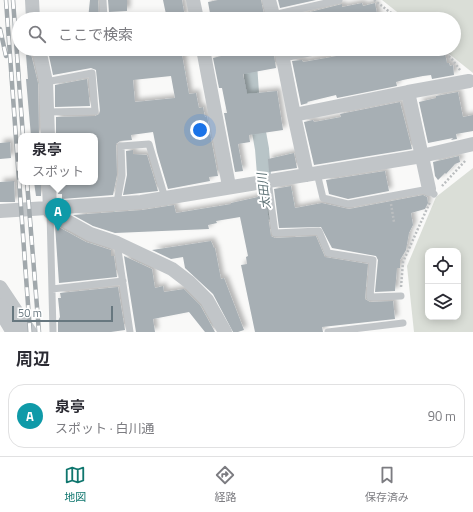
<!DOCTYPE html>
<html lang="ja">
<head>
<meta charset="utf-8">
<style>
	body { margin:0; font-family:"Titillium Web","Noto Sans JP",sans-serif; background:#f2f2f3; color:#2b2b33 }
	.controls { position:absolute; right:12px; bottom:12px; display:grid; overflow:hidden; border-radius:8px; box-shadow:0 2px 10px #0003 }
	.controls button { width:36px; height:36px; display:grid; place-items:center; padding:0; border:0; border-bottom:1px solid #e1e1e2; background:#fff; color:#2b2b33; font:20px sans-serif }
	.scale { position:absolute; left:12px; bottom:10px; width:101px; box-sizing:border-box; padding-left:4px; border:2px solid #67777f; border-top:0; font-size:11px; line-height:14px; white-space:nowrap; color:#67777f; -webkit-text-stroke:3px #fff; paint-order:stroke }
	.you { position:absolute; left:200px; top:130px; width:14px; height:14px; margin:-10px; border:3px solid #fff; border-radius:50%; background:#1a73e8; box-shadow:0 0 0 6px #1a73e833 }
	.badge { display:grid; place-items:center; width:26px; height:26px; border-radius:50%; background:#0f766e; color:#fff; font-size:13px; font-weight:700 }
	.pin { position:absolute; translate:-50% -33px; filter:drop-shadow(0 1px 2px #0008) }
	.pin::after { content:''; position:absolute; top:21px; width:14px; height:12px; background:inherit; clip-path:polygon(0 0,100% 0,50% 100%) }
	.popup { position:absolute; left:18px; top:133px; width:80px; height:52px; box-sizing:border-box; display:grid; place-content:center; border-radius:8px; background:#fff; filter:drop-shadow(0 1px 3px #0005); font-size:13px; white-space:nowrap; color:#7c7c81 }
	.popup b { font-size:15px; color:#2b2b33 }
	.popup::after { content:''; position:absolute; left:50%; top:100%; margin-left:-8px; border:8px solid transparent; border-top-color:#fff }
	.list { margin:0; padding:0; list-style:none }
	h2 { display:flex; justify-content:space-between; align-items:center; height:52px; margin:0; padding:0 16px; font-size:17px }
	h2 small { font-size:13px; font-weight:400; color:#7c7c81 }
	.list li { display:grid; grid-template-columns:26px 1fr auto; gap:12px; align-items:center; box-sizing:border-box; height:64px; margin:0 8px 8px; padding:0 8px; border:1px solid #e1e1e2; border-radius:16px }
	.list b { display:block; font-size:15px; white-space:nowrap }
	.list p { margin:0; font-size:13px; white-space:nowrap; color:#7c7c81 }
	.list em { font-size:13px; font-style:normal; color:#7c7c81 }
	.icon { flex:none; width:22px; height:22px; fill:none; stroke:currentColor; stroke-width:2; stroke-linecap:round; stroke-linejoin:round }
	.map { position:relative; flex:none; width:473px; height:332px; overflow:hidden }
	.search { position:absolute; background:#fff; box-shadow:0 2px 10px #0003; left:12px; right:12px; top:12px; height:44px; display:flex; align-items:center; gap:10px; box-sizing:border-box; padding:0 14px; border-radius:22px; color:#7c7c81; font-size:15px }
	.sheet { height:124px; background:#fff }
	nav { display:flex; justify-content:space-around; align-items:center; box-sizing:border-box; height:56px; border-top:1px solid #e1e1e2; background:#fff; font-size:11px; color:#7c7c81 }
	nav a { display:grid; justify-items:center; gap:2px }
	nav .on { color:#0f766e }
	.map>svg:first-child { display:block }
	.green { fill:#daded7; fill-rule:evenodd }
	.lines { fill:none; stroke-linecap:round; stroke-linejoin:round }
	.canal { stroke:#b8c4c7; stroke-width:14 }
	.building { fill:#a7afb4; fill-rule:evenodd; filter:url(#shadow) }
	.path { stroke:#bbbec0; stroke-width:2.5; stroke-dasharray:2 2; stroke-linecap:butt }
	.service { stroke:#c1c5c8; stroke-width:7 }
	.minor { stroke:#c1c5c8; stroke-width:14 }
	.tertiary { stroke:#c1c5c8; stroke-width:18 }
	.rail-casing { stroke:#a1a8ac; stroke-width:4.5 }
	.rail { stroke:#fff; stroke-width:3; stroke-dasharray:9; stroke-linecap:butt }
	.labels { text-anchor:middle; stroke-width:4; stroke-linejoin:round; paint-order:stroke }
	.water-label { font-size:12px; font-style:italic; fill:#627579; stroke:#fff }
</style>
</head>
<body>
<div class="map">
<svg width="473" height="332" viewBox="0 0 473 332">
	<defs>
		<filter id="shadow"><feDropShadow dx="3.5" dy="-3.5" stdDeviation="2" flood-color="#0004"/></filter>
	</defs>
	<rect width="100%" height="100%" fill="#f9f9f8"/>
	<path class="green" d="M382 0H473V73L443 49H454V19H406Z
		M473 168V332H414L407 266 436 197ZM428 251H458V317H428Z"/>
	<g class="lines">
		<path class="canal" d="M249 49 252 93 262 149 267 213"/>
	</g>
	<path class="building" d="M90 0H98L99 19H88Z
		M108 0H127V11L109 12Z
		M163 0H182L185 17 167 19Z
		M218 0H261L265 19H211L208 2Z
		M278 0H316L280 8Z
		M362 3 363 6 375 3 378 19H282L342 4V7Z
		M56 49H95L96 51 130 49 131 56 181 49 189 94 196 93 199 108 203 107 205 117 207 116 218 176 209 177 210 181 168 189 157 152 153 132 131 135 132 140 120 141 116 144 117 175 113 195 62 199V194H58V182H95V136H56V117L95 116 99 114 100 111 96 70 91 68 53 75 48 51ZM171 76 175 98 135 102 133 80Z
		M229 49H273L276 68 243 74 247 94 277 91 283 130 249 135 250 142 238 144 243 171 235 172 224 113H227L222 88H219L213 58 229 54Z
		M362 49H444L447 63H449L450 66 453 65 454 75 432 79 431 75 423 76 403 80 396 82 397 86 337 98 336 95 307 102 308 103 301 105 292 61 302 60 303 62 326 58 362 51Z
		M31 54 38 83 39 135 31 136 26 79H28L26 55Z
		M87 79 90 106 55 107V85Z
		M458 92 463 117 473 115V131L456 134 457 139 451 140 453 138 428 143 419 102 436 98V96Z
		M400 102 412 149 314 165 304 122 313 120 314 122 341 117 340 114Z
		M10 142 11 158 0 159V143Z
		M133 150V154L147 155 158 191 123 195 127 175 126 151Z
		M294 153 297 168 269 172 268 159Z
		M459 156 460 162 455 164 446 174 445 173 438 180 435 176 433 162Z
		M385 171 389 191 348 199 329 194 326 180Z
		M14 181 15 202H0V182Z
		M34 182H41V196H36Z
		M291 186 295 208 322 203 349 209 423 195 427 197 428 203 425 209 411 213 413 225 409 233 406 250 400 260V268H397L395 291 375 292 378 260 376 256 332 248 321 227 279 228 274 189Z
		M265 194 271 236 275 238 316 236 325 257 368 264 365 299 370 302 393 301 395 319 322 327 323 332H255L241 265 247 264 246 257 248 256 240 217 216 221 217 223 208 225 209 229 115 233 93 226 73 215 142 210 174 205 176 213 231 204V203L258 197 257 195Z
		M55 225 86 242 111 250V256H114L117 277 59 283Z
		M211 241 214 248H215L221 279 224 278 244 330 238 332H233L213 294 185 268 183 257 171 259 152 250Z
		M124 256 152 269 155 288 163 286 164 292 184 289 200 305 215 332H205L189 312 153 319 155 332H136Z
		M118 287 125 330 111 332H58V321L60 317 58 298H61L60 293Z"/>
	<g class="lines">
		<path class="path" d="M374 0 399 19
			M439 49 451 58 460 70
			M442 186 466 160
			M391 204 394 222
			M401 287 403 262 430 202"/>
		<path class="service" d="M103 0 104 19
			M273 15 339 0
			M283 58 330 49
			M46 82 92 73 95 111 47 112
			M317 173 323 198 348 204 429 189 434 194
			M268 181 275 233 319 231 328 253 373 260 370 297 401 296
			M117 202 122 175 121 146 149 144 165 198
			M50 212 53 332
			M117 243 130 332
			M52 289 123 281
			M328 332 403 323"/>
		<path class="minor" d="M32 0 33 19
			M193 0 197 19
			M269 0 274 19
			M39 49 46 82 48 136
			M203 49 229 186
			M281 49 294 115
			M408 92 469 81
			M307 175 294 115 408 92 429 189
			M49 182 50 212 90 234 117 243 172 269 189 282 207 300 225 332
			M0 211 141 202 422 156 473 144
			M0 287 30 332"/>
		<path class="tertiary" d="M0 307 15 332"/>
		<defs>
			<path id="rail" d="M6 0 30 332
				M13 0 23 136
				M0 29 6 56
				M27 182 39 332"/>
		</defs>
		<use href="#rail" class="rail-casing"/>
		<use href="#rail" class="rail"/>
	</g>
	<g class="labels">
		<g class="water-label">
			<text transform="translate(264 191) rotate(-97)" y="4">太田川</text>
		</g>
	</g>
</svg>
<div class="controls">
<button><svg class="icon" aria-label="locate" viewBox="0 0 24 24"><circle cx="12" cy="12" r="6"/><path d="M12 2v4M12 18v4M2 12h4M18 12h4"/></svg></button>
<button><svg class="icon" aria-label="layers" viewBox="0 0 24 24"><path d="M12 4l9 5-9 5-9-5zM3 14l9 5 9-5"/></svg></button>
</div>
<div class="scale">50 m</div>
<div class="you"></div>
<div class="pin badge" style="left:58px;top:231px;background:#0f9aa8">A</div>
<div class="popup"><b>泉亭</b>スポット</div>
<div class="search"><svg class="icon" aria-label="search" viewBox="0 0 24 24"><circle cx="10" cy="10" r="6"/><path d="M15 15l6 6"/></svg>ここで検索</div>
</div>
<section class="sheet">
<h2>周辺<small></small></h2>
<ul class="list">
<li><span class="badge" style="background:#0f9aa8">A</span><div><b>泉亭</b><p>スポット · 白川通</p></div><em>90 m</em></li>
</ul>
</section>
<nav>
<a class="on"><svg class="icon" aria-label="map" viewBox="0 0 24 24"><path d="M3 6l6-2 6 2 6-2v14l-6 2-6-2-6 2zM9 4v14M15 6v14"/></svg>地図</a>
<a><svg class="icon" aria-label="directions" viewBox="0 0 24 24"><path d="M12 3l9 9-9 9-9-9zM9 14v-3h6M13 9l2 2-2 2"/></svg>経路</a>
<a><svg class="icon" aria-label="saved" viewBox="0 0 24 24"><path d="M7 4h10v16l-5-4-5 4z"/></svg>保存済み</a>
</nav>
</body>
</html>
